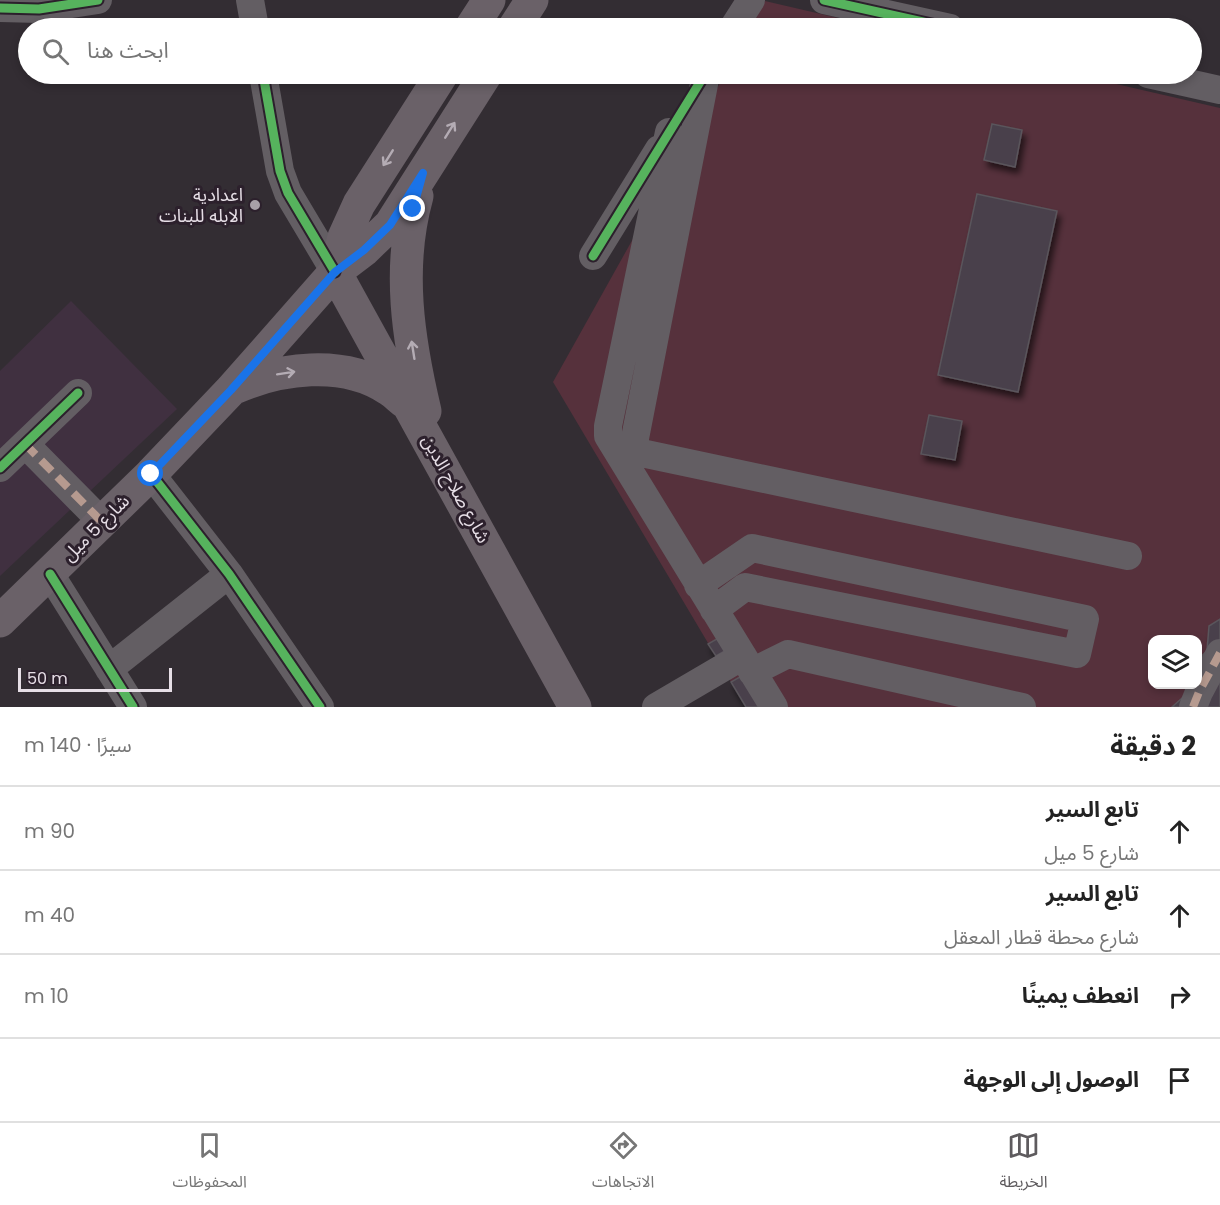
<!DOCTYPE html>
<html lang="ar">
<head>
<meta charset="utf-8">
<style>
	body { margin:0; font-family:Poppins,"Noto Sans Arabic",sans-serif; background:#f2f2f2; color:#222; direction:rtl }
	.controls { position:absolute; right:18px; bottom:18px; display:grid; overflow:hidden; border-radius:12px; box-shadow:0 3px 9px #0003 }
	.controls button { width:54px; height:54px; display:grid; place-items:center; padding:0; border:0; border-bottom:2px solid #e0e0e0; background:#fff; color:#222; font:30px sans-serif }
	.scale { position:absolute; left:18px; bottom:15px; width:154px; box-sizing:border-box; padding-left:6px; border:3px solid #e6dee6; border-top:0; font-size:16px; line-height:21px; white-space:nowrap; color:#e6dee6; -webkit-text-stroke:4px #2c202c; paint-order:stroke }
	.stop { position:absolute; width:18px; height:18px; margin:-14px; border:4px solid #1a73e8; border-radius:50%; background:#fff }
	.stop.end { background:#1a73e8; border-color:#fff; box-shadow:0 2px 6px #0008 }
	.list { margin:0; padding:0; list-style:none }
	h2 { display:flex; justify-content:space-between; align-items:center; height:78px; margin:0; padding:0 24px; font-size:26px }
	h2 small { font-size:20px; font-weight:400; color:#767676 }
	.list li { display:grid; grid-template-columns:39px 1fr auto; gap:18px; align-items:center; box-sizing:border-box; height:84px; padding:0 24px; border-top:2px solid #e0e0e0 }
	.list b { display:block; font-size:22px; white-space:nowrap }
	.list p { margin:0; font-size:20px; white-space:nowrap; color:#767676 }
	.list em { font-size:20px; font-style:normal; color:#767676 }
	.icon { flex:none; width:33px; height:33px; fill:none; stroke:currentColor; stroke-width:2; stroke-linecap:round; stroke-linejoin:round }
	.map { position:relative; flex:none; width:1220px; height:707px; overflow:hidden; direction:ltr }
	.search { position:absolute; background:#fff; box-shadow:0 3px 9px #0003; left:18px; right:18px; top:18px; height:66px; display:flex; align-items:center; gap:15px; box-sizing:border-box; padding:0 21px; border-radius:33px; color:#767676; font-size:22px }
	.sheet { height:414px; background:#fff }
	nav { display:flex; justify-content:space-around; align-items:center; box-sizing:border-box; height:84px; border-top:2px solid #e0e0e0; background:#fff; font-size:16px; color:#767676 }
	nav a { display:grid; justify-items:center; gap:3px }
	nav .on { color:#5e5b5e }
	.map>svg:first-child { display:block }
	.built { fill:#403040 }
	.green { fill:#56313c; fill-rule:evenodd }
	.building { fill:#48414c; stroke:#5a555b; stroke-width:1.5; filter:url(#shadow) }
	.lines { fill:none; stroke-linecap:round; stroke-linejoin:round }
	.minor { stroke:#635e63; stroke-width:28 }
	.major { stroke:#6a6168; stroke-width:33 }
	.quiet { stroke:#b69a8f; stroke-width:8; stroke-dasharray:15 8; stroke-linecap:butt }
	.cycleway-casing { stroke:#2c202c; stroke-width:13 }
	.cycleway { stroke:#56b35d; stroke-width:9 }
	.oneway { stroke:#b4acb4 }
	.route { stroke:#1a73e8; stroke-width:8 }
	.poi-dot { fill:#a7a0a7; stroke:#2c202c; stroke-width:2 }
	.labels { text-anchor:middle; stroke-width:6; stroke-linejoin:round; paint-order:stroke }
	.poi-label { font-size:18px; fill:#e6dee6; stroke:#2c202c; text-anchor:end }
	.street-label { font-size:18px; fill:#e6dee6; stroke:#2c202c }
</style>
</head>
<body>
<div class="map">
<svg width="1220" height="707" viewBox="0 0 1220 707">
	<defs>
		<filter id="shadow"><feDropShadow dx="3.5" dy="6" stdDeviation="3" flood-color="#0009"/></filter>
	</defs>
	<rect width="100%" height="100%" fill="#332d33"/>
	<path class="built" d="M71 301 177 409 0 576V371Z"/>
	<path class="green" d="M765 1 881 28H750Z
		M725 74H1073L1220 108V707H746L553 382ZM1152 640H1198V684H1152Z"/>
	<path class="building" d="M992 124 1022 130 1015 167 984 160Z
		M977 194 1057 211 1018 392 938 375Z
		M929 415 962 421 955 460 921 454Z
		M1220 619V707H1172L1198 684V659L1207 651 1209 626Z
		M722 636 730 648 716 656 708 644Z
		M745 674 764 707H746L731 682Z"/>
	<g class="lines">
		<path class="minor" d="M250 0 255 28
			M824 0 950 28
			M0 8 39 9 98 0
			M733 28 751 0
			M263 74 280 171 288 193 335 272
			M1148 74 1220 90
			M669 132 608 426V436L774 707
			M593 256 659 149
			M25 444 102 522
			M632 451 1128 556
			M0 468 78 393
			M629 469 706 74
			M151 474 229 574 320 707
			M50 574 133 707
			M698 585 752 548 1085 619 1077 654 745 587 714 610
			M109 669 229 574
			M752 672 788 654 1022 707
			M656 707 743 656
			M1193 707 1199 692 1220 653"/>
		<path class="major" d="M471 28 489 0
			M514 28 532 0
			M417 196C397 268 408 339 425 411
			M335 272 575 707
			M335 272 344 237 359 204 442 74
			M232 389C279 368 343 359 388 389 395 393 400 399 406 403
			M0 621 151 474 231 390 335 272 364 250 390 225 486 74"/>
		<path class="quiet" d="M25 444 102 522
			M1193 707 1199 692 1220 653"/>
		<defs>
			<path id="cycleway" d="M824 0 950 28
				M0 8 39 9 98 0
				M263 74 280 171 288 193 335 272
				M593 256 705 74
				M0 468 78 393
				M151 474 229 574 320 707
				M50 574 133 707"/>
		</defs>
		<use href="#cycleway" class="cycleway-casing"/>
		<use href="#cycleway" class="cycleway"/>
	</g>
	<defs><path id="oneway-shaft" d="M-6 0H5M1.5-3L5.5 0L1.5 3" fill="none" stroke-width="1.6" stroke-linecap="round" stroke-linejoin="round" transform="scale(1.5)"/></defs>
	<g class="oneway">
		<use href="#oneway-shaft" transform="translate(450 130) rotate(-58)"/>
		<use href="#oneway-shaft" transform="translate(388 158) rotate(122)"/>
		<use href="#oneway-shaft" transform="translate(413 350) rotate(-99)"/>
		<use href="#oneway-shaft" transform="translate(286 373) rotate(-9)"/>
	</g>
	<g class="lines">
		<path class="route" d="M151 474 231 390 335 272 364 250 390 225 423 173 413 209"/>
	</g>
	<circle class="poi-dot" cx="255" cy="205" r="6"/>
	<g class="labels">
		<g class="poi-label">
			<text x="243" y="201">اعدادية<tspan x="243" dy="21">الابله للبنات</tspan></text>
		</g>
		<g class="street-label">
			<text transform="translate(456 489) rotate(61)" y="6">شارع صلاح الدين</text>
			<text transform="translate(96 528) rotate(-45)" y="6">شارع 5 ميل</text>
		</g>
	</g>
</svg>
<div class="controls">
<button><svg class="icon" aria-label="layers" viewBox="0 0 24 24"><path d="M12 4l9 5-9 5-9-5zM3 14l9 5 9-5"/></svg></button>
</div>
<div class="scale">50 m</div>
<div class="stop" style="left:151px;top:474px"></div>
<div class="stop end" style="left:413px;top:209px"></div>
<div class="search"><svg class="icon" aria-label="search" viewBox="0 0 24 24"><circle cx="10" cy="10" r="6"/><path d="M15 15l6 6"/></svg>ابحث هنا</div>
</div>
<section class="sheet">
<h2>2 دقيقة<small>سيرًا · 140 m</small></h2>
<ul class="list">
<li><svg class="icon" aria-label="ahead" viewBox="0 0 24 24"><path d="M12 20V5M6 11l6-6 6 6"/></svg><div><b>تابع السير</b><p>شارع 5 ميل</p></div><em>90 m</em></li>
<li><svg class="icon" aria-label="ahead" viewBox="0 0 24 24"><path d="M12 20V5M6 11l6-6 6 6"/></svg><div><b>تابع السير</b><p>شارع محطة قطار المعقل</p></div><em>40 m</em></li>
<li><svg class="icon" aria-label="right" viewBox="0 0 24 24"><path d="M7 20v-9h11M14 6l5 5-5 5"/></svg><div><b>انعطف يمينًا</b></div><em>10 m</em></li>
<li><svg class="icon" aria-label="arrive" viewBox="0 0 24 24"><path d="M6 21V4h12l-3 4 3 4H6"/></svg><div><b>الوصول إلى الوجهة</b></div></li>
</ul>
</section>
<nav>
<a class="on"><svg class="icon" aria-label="map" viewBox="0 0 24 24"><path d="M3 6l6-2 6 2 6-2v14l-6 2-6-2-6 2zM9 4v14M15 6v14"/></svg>الخريطة</a>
<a><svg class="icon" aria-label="directions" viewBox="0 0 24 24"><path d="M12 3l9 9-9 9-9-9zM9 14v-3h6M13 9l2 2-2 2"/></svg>الاتجاهات</a>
<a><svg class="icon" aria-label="saved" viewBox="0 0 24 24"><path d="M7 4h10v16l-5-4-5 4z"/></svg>المحفوظات</a>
</nav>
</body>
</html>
